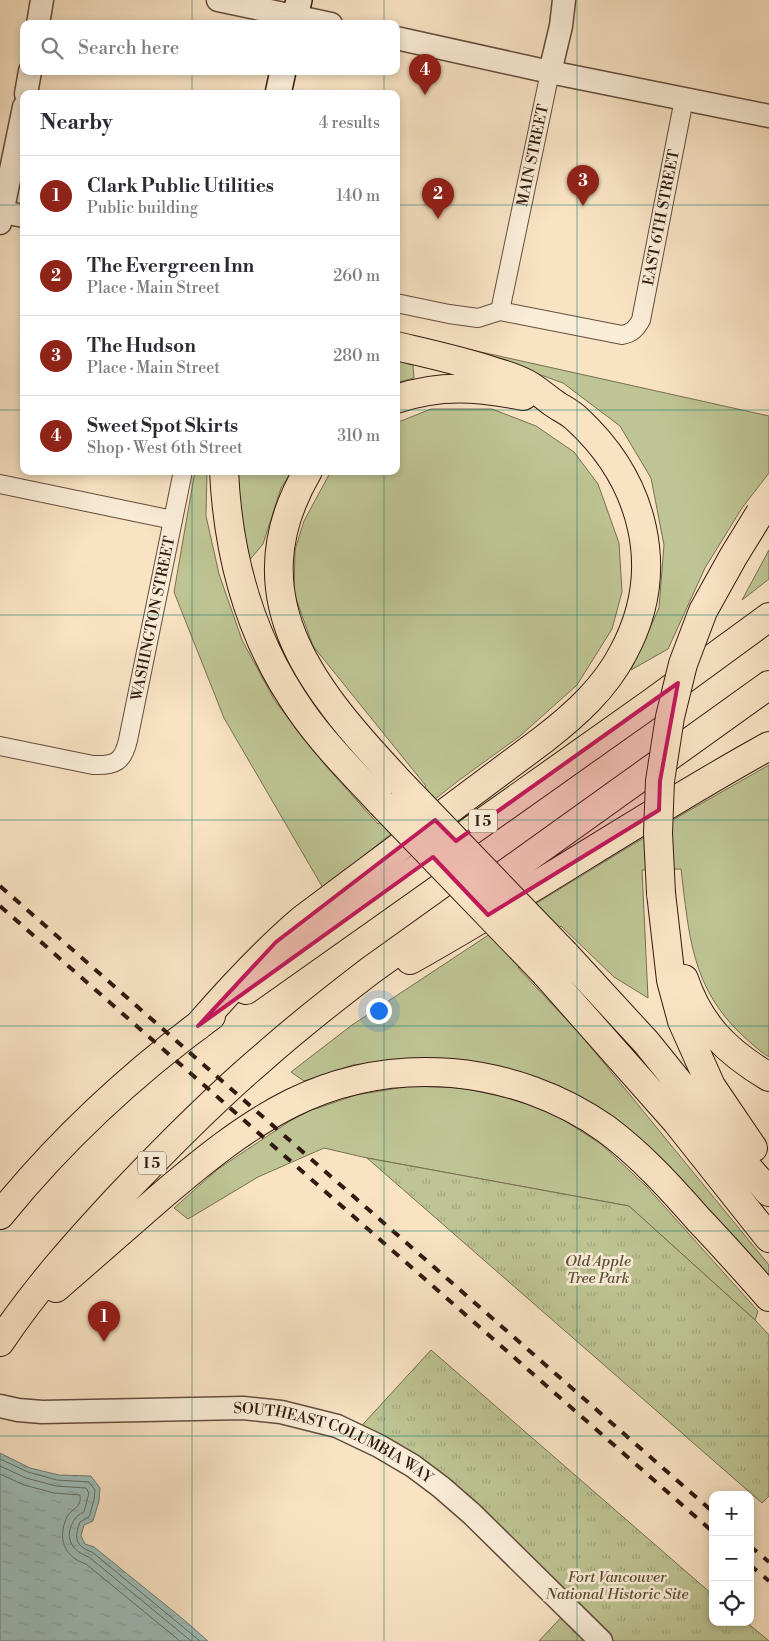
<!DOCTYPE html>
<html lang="en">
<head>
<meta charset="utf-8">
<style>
	body { margin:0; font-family:"Libre Bodoni",serif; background:#f7f7f7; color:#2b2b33 }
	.controls { position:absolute; right:15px; bottom:15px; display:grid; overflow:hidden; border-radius:10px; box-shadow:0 2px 8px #0003 }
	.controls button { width:45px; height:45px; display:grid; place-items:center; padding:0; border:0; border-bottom:1px solid #e1e1e2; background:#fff; color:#2b2b33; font:25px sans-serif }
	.you { position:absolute; left:378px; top:1010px; width:18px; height:18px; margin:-12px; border:4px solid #fff; border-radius:50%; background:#1a73e8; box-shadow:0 0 0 8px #1a73e833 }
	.badge { display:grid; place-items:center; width:32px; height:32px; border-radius:50%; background:#8f2418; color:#fff; font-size:16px; font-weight:700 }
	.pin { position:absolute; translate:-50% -41px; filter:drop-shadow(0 1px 2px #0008) }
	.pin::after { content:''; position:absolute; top:26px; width:18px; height:15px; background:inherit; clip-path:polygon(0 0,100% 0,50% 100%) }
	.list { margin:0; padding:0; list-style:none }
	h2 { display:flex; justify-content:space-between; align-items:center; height:65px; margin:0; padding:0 20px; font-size:21px }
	h2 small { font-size:16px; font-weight:400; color:#7c7c81 }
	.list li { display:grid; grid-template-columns:32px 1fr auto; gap:15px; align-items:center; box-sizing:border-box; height:80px; padding:0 20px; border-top:1px solid #e1e1e2 }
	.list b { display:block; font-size:19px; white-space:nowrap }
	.list p { margin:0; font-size:16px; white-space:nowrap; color:#7c7c81 }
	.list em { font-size:16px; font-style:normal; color:#7c7c81 }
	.icon { flex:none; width:28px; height:28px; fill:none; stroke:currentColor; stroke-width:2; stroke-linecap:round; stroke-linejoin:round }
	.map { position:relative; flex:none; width:769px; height:1641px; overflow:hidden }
	.search { position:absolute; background:#fff; box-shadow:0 2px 8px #0003; left:20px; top:20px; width:380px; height:55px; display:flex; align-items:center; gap:12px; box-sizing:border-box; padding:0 18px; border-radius:10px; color:#7c7c81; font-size:19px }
	.panel { position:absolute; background:#fff; box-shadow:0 2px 8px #0003; left:20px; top:90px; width:380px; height:385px; border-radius:10px }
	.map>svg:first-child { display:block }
	.grass { fill:#bec493; stroke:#786f52 }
	.park { fill:url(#park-tufts); stroke:#786f52 }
	.water { fill:url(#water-ripples); stroke:#737c75 }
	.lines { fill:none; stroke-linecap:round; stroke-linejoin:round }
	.shore { stroke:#686c64; stroke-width:1 }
	.minor-casing { stroke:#644c3d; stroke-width:20 }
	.tertiary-casing { stroke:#644c3d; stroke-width:25 }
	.secondary-casing { stroke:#331a10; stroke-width:28 }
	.motorway-casing { stroke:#331a10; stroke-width:30 }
	.minor { stroke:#faedd8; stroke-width:18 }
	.tertiary { stroke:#faedd8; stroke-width:22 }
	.secondary { stroke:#faedd8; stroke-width:25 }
	.motorway { stroke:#f8e3c3; stroke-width:28 }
	.rail { stroke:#331a10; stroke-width:4; stroke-dasharray:9 9; stroke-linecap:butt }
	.motorway-bridge-casing { stroke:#331a10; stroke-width:30; stroke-linecap:butt }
	.motorway-bridge { stroke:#f8e3c3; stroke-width:28 }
	.marked { fill:#c2185b; fill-opacity:0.2; stroke:#c2185b; stroke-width:4; stroke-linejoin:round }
	.grid { fill:none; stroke:#0f766e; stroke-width:1; stroke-opacity:0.55 }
	.labels { text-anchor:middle; stroke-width:5; stroke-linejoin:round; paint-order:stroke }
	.shield { fill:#faedd8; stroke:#6f594c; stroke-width:1 }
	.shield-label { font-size:14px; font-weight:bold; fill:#331a10 }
	.street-label { font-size:15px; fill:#331a10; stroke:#faedd8 }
	.park-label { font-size:15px; font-style:italic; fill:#5d4d37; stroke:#faedd8 }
</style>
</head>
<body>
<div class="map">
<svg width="769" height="1641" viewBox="0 0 769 1641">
	<defs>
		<pattern id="park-tufts" width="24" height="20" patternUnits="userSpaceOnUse" patternTransform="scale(1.25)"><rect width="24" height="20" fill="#bec493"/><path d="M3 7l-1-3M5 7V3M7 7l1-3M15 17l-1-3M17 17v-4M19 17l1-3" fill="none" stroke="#a4a87e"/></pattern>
		<pattern id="water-ripples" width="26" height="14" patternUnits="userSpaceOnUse" patternTransform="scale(1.25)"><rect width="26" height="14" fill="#9ebdb9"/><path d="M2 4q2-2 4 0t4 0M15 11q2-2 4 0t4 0" fill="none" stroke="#89a29e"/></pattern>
	</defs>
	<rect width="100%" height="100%" fill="#f8e3c3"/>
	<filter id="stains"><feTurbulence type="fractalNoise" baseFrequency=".004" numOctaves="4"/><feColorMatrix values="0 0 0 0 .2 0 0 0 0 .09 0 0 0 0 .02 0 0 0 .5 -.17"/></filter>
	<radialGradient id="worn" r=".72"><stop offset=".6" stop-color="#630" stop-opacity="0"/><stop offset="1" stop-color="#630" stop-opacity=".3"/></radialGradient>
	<path class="grass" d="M472 350 769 416V473L742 508 705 568 668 649 631 670 659 608 664 545 651 478 620 426 563 383Z
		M396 361 413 365 414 378 396 383Z
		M431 409H492L536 426 574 452 598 484 619 543 622 592 612 629 577 685 520 736 458 781 323 888 224 718 174 592 195 471H207L206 516 219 574 242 640 275 701 326 766 378 824 426 786 313 646 294 593 295 550 304 521 331 471H396V423Z
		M233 471H292L281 488 263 544 247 563Z
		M769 550V579L742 600Z
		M769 765V1057C759 1051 751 1043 742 1035 691 987 689 934 681 869L642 870 648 998 614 977 561 926 518 968 581 1035 769 1265V1281L531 1078 479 1063 407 1059 353 1065 304 1081 291 1072 352 1025 540 901 683 814Z
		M410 1086 463 1088 521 1101 559 1117 601 1144 647 1187 758 1311 755 1320 629 1206 367 1158 324 1148 258 1177 188 1219 174 1208 218 1169 290 1121 309 1111 356 1095Z"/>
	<path class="park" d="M367 1158 629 1206 755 1320 769 1335V1496L762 1503Z
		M431 1350 713 1595V1622H746L769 1641H539L568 1610 472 1514 354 1434Z"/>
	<path class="water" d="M0 1453 30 1468 59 1475 91 1476 100 1488 99 1501 93 1521 84 1525 81 1536 85 1544 94 1547 183 1619 208 1641H0Z"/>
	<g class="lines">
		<path class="shore" d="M0 1459 28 1472 57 1480 89 1482 95 1490 94 1500 89 1517 80 1522C74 1538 75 1546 92 1552L200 1641
			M0 1466 26 1478 56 1486 86 1488 89 1493 84 1512C81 1514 77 1515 75 1519 63 1536 71 1551 89 1557L191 1641
			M0 1474 24 1485 54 1493 80 1495C82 1509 72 1507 67 1517 57 1538 64 1557 86 1564L180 1641"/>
		<defs>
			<g id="minor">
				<path d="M396 303 449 314 478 318 500 311"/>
				<path id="s1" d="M500 311 622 335C632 333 636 329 641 320L684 99"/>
				<path id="s2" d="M500 311 550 72"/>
				<path d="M0 484 173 520"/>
				<path id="s3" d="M0 746 93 765C115 766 123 762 128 740L183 471"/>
			</g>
			<g id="tertiary">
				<path d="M218 0 331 24"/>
				<path d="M38 24 42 0"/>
				<path d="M396 38 550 72 769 116"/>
				<path d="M550 72 561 26 564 0"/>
				<path d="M26 94 30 71"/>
				<path d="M2 212 24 216"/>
				<path d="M0 223 24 107"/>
				<path id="s4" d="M0 1406 18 1410 42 1412 243 1408 281 1412 337 1426 379 1446 413 1466 441 1487 472 1514 601 1641"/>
			</g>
			<path id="secondary" d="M293 24 299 0
				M278 94 283 71"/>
			<path id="motorway" d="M396 399C441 384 477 387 523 396
				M224 471C228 557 251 640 301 711 324 744 353 773 381 803
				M308 471C232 600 318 695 404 787
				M661 893 671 980 682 1021 711 1086 753 1148
				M565 954 646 1042 742 1161 769 1192
				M410 960C532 892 647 813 769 746
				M545 973 676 1121 769 1238
				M684 979C700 1026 727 1052 769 1077
				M246 990 650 704 769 617
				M198 1026C231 988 264 952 303 919L544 739C575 715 605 688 623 653 668 570 644 481 577 419 570 412 560 408 552 402 544 396 536 389 527 384 518 379 506 375 495 372 463 361 430 354 396 346
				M0 1215C61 1140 133 1073 211 1016
				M56 1288C90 1258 124 1229 158 1199 249 1121 326 1063 452 1073 507 1078 561 1097 606 1129 641 1155 670 1187 699 1220 723 1245 746 1271 769 1297
				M0 1342C36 1288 79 1240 123 1193 167 1147 211 1102 259 1061 295 1029 333 999 371 970L769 685"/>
		</defs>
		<use href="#minor" class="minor-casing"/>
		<use href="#tertiary" class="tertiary-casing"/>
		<use href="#secondary" class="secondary-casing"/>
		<use href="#motorway" class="motorway-casing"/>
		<use href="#minor" class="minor"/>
		<use href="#tertiary" class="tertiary"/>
		<use href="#secondary" class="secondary"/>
		<use href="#motorway" class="motorway"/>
		<path class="rail" d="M0 886 713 1512
			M0 906 713 1532
			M750 1546 769 1562
			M750 1565 769 1581"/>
		<defs>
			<path id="motorway-bridge" d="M404 787 565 954
				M381 803 545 973
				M661 893 658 833 660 781 670 717 683 664 703 611 733 557 760 513"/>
		</defs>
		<use href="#motorway-bridge" class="motorway-bridge-casing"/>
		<use href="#motorway-bridge" class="motorway-bridge"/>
	</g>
	<path class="marked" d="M678 683 660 781 659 810 488 915 433 857 198 1026 276 942 435 820 456 841Z"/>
	<path class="grid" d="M192 0V24M384 0V24M577 0V1641M192 71V94M384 71V94M0 205H24M396 205H769M0 410H24M396 410H769M192 471V1641M384 471V1641M0 615H769M0 820H769M0 1026H769M0 1231H769M0 1436H769"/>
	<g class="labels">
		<g class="shield">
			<rect x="469" y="809.5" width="28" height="23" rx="4"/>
			<rect x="138" y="1151.5" width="28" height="23" rx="4"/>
		</g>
		<g class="shield-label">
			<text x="483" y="826">I 5</text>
			<text x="152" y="1168">I 5</text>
		</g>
		<g class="street-label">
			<text dy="5" stroke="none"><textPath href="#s2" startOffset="159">MAIN STREET</textPath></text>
			<text dy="5" stroke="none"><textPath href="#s1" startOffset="254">EAST 6TH STREET</textPath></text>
			<text dy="5" stroke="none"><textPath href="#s3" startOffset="268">WASHINGTON STREET</textPath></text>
			<text dy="5" stroke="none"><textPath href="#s4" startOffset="341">SOUTHEAST COLUMBIA WAY</textPath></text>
		</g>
		<g class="park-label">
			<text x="598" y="1266">Old Apple<tspan x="598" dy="17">Tree Park</tspan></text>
			<text x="617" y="1582">Fort Vancouver<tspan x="617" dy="17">National Historic Site</tspan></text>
		</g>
	</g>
	<rect width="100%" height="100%" filter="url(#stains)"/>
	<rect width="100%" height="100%" fill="url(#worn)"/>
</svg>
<div class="controls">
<button>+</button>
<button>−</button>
<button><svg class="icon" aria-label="locate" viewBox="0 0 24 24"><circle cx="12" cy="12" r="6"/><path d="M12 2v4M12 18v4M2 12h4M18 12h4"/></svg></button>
</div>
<div class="you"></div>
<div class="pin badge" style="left:104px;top:1342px">1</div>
<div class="pin badge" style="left:438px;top:219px">2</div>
<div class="pin badge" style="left:583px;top:206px">3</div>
<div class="pin badge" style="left:425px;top:95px">4</div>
<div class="search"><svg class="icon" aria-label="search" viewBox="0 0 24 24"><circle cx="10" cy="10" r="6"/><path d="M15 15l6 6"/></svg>Search here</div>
<section class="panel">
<h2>Nearby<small>4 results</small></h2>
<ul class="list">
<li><span class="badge">1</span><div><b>Clark Public Utilities</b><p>Public building</p></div><em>140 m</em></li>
<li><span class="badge">2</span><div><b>The Evergreen Inn</b><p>Place · Main Street</p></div><em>260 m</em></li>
<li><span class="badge">3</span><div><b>The Hudson</b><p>Place · Main Street</p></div><em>280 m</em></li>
<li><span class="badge">4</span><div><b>Sweet Spot Skirts</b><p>Shop · West 6th Street</p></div><em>310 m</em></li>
</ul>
</section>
</div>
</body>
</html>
